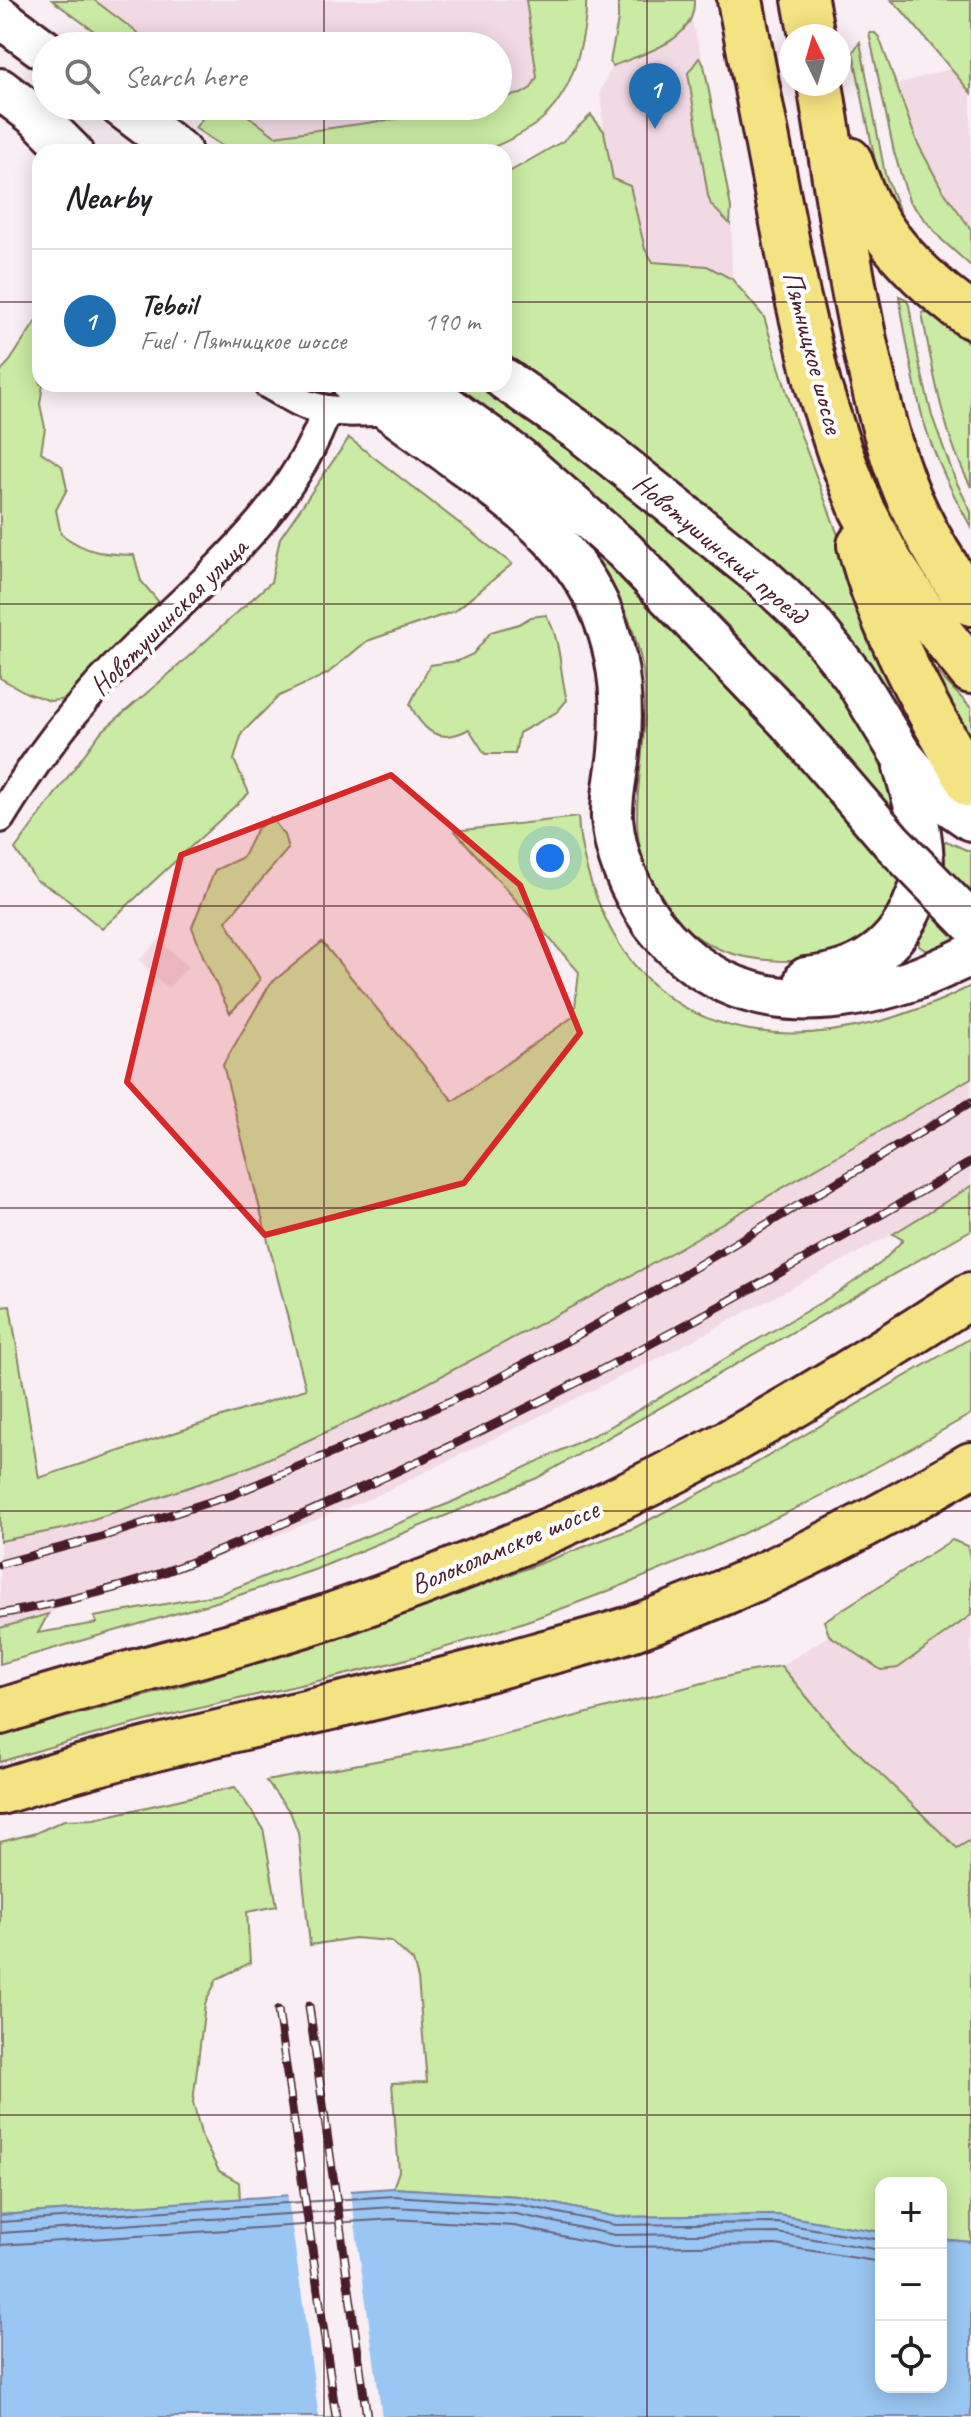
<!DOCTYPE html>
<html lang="en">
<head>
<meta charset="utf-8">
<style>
	body { margin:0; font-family:Caveat,sans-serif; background:#f6f6f6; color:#202124 }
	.controls { position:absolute; right:24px; bottom:24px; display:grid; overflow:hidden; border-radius:16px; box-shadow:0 4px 20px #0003 }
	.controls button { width:72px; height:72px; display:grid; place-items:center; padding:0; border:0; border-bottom:2px solid #e0e0e0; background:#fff; color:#202124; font:40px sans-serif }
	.compass { position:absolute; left:779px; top:24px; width:72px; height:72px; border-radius:50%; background:#fff; box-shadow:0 4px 20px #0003; rotate:355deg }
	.you { position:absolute; left:550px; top:858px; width:28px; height:28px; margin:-20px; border:6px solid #fff; border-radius:50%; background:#1a73e8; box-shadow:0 0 0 12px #1a73e833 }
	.badge { display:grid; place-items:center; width:52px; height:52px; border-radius:50%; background:#1f6fb2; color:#fff; font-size:26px; font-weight:700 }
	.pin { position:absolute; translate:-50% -66px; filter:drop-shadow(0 2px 4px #0008) }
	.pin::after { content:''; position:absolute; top:42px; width:28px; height:24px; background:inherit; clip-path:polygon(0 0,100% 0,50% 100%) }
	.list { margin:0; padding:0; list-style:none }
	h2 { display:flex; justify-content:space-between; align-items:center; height:104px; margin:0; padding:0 32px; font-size:34px }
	h2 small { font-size:26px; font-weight:400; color:#757577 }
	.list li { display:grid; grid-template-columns:52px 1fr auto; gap:24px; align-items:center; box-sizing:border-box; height:144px; padding:0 32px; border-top:2px solid #e0e0e0 }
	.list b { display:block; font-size:30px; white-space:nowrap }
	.list p { margin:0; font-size:26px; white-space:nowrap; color:#757577 }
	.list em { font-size:26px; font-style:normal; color:#757577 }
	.icon { flex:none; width:44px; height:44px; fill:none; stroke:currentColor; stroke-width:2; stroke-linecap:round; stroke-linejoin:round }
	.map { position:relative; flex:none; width:971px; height:2417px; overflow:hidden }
	.search { position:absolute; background:#fff; box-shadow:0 4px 20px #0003; left:32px; top:32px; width:480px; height:88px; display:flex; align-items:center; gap:20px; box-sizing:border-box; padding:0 28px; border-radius:44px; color:#757577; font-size:30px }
	.panel { position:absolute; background:#fff; box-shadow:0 4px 20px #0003; left:32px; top:144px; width:480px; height:248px; border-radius:24px }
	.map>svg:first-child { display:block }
	.built { fill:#f2dae4 }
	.green { fill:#caeba3; stroke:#8a8567; stroke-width:2 }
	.water { fill:#9ac6f3; stroke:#7a83a3; stroke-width:2 }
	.pier { fill:#f9eef3 }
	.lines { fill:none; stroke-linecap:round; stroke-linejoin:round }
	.shore { stroke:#6a627b; stroke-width:2 }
	.street-casing { stroke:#4a1f2b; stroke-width:34 }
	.secondary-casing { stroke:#4a1f2b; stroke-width:46 }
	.primary-casing { stroke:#4a1f2b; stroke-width:50 }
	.street { stroke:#fff; stroke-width:28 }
	.secondary { stroke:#fff; stroke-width:40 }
	.primary { stroke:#f4e382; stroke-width:44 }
	.rail-casing { stroke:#4a1f2b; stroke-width:9 }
	.rail { stroke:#fff; stroke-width:6; stroke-dasharray:18; stroke-linecap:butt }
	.secondary-bridge-casing { stroke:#4a1f2b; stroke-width:46; stroke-linecap:butt }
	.secondary-bridge { stroke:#fff; stroke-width:40 }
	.marked { fill:#d62828; fill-opacity:0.2; stroke:#d62828; stroke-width:6; stroke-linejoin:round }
	.grid { fill:none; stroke:#4a1f2b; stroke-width:2; stroke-opacity:0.55 }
	.labels { text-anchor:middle; stroke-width:8; stroke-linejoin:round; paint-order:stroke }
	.street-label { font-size:28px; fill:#4a1f2b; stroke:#fff }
</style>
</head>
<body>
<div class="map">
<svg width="971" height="2417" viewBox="0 0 971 2417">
	<rect width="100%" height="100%" fill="#f9eef3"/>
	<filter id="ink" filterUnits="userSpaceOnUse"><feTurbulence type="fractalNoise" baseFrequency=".0125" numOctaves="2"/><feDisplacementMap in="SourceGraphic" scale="16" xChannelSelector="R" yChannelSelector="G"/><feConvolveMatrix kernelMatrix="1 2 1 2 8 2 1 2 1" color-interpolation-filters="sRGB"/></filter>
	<g filter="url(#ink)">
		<path class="built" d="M52 0H586L587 5 582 42 566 91 556 106 534 126 495 146 480 152H231L195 128 205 115 194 106H498V46H114Z
			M691 18 704 65 731 208 732 279 707 266 653 262 645 249 630 186 613 179 604 131 600 91 613 66 675 39Z
			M949 69 971 93V229L942 189 917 142 898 84Z
			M159 940 188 967 168 988 139 960Z
			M971 1078V1186L893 1234 661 1357 374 1497 252 1545 78 1598 48 1614 0 1628V1541L67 1528 252 1466 398 1399 645 1268Z
			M971 1546V1840L958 1848 833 1728 781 1666Z"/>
		<path class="green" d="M52 0H94L155 46H114Z
			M526 0H586C587 18 583 38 578 56 563 112 533 133 480 152H231L195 128 205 115 194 106H235L275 136 437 113V106H498V98L521 94 531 88 537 77Z
			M618 0H694C696 42 643 53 613 66L610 62 618 20Z
			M891 0H971V93L900 8Z
			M869 33H875L879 37 917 142 942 189 971 229V266L942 240 909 201 894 152Z
			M860 42 885 174 900 212 894 218 881 190 853 52Z
			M699 58 704 65 731 208 730 224 711 205 708 196 688 73Z
			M591 115 604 131 613 179 630 186 645 249 653 262 707 266 732 279 764 317 796 422 894 686 889 690 847 633 805 589 744 535 605 424 504 352V175L563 141Z
			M899 296 906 299 909 305 919 362 932 416 955 479 971 512V527C952 493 934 457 923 419 912 378 906 337 899 296Z
			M924 311 929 312 971 345V487C943 434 933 371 922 313Z
			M38 318H40V384H43L40 404 45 428 41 452 62 466 67 489 56 510 61 534C87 553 102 554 134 555L141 581 158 601 156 611 110 653 69 699 50 701 27 693 0 678V372L10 361Z
			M455 384C463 384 475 382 482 385 496 392 509 405 522 413 556 438 589 462 621 488 680 536 742 583 795 637 833 676 864 726 885 776 889 787 895 798 897 808 900 822 900 836 902 850 903 858 906 869 905 877 903 887 894 899 890 908 873 941 834 961 798 961 757 962 713 956 683 925 609 850 647 784 645 696 644 641 618 586 585 544L589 538 803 708C698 588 584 478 455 384Z
			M349 438 512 564 455 611 367 641 327 674 279 696 242 733 234 760 249 793 102 929 58 892 36 880 15 849 100 733 176 668 271 582 280 538Z
			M546 615C562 641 559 671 567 700L557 712 519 733 515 754H485L469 729C440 745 423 732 410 704L430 665 458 661 473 654 491 632 519 624 531 617Z
			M936 671 971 708V745L933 672Z
			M271 817 284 835 288 849 226 921 260 979 250 993 230 1013 205 961 192 927 215 870 243 857 256 830Z
			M578 817C580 857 592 892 610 928 683 1068 851 1048 971 986V1078L645 1268 398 1399 252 1466 67 1528 0 1541V1307L10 1306 39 1478 306 1389 223 1065 270 984 322 942 453 1101 574 1016 579 972 455 831Z
			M946 841 971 852V931L934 951 928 952 919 946V940L939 901 945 868 944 843Z
			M971 1186V1230L537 1478 314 1570 230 1598 0 1664V1628L48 1614 38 1633 97 1623 94 1617 220 1594 450 1503 606 1429 842 1290 882 1262 903 1240 893 1234Z
			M971 1338V1414C797 1516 611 1600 417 1656 363 1672 307 1683 252 1696 167 1715 83 1736 0 1762V1735L178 1687 350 1635 634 1528 746 1469Z
			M952 1540 967 1546 971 1560V1615L898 1668 881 1670 829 1635 824 1621Z
			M781 1666 833 1728 957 1848 971 1840V2242L941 2239V2183H881V2232L778 2215 616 2217 518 2196 393 2188 399 2171 392 2083 427 2082 418 1979 413 1961 391 1941 354 1938 310 1945 298 1832 290 1812 266 1781 469 1744 741 1673Z
			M235 1787 263 1828 277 1906 247 1912 250 1963 217 1979 205 2004 193 2102 202 2138 219 2171 239 2182 240 2199 0 2215V1842L36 1833 64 1820 94 1819Z"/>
		<path class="water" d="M393 2188 518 2196 616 2217 778 2215 881 2232V2387H941V2239L971 2242V2417H0V2215Z"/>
		<path class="pier" d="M350 2187 382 2417H319L287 2192Z"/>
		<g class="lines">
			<path class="shore" d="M0 2222 394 2196 517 2204 615 2225 778 2223 881 2240
				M0 2233 394 2207 516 2214 615 2235 777 2233 881 2250
				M0 2245 394 2219 514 2226 614 2247 776 2245 881 2262"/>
			<defs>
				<path id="street" d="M268 384C281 391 294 400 307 405 334 414 361 412 389 410
					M0 818C28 772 58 729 94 690 175 599 285 528 327 410"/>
				<path id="secondary" d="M0 17 46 51
					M0 89 37 117 72 152
					M120 106 181 152
					M504 379 582 433 761 576 811 623 853 676 900 753 935 795 971 820
					M353 384C387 409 422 434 456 459 511 500 568 540 598 604 619 650 624 702 619 752 617 773 611 797 612 818 615 857 630 891 653 923 719 1009 813 1013 910 981 931 974 951 964 971 955
					M417 384 519 458 624 550 788 721
					M806 978C857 974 897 949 915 900 918 893 922 885 923 877 924 839 915 803 904 767"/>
				<path id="primary" d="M740 0 796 290 818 385 840 453 862 509 890 562 921 609 971 671
					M805 0 812 36
					M820 84C835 176 848 268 868 359 880 412 893 467 917 515 932 546 951 576 971 603
					M849 160C856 178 862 196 871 212 895 254 932 288 971 316
					M860 545C881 630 927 709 971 785
					M0 1712C109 1676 222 1652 330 1616 462 1571 590 1516 713 1451 800 1404 888 1349 971 1295
					M0 1792C175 1735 358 1707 534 1656 567 1647 601 1639 633 1628 752 1586 863 1529 971 1465"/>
			</defs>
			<use href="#street" class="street-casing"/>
			<use href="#secondary" class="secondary-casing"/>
			<use href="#primary" class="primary-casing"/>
			<use href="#street" class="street"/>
			<use href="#secondary" class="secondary"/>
			<use href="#primary" class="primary"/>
			<defs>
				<path id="rail" d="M0 1564 101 1537 231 1495 358 1442 484 1386 625 1309 971 1102
					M0 1614C61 1603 123 1588 181 1566 252 1539 322 1506 391 1474 591 1381 782 1274 971 1162
					M309 2006 367 2417
					M278 2010 336 2417"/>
			</defs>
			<use href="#rail" class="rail-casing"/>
			<use href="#rail" class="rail"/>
			<defs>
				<path id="secondary-bridge" d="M788 721 892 842 971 923"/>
			</defs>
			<use href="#secondary-bridge" class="secondary-bridge-casing"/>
			<use href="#secondary-bridge" class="secondary-bridge"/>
		</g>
	</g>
	<path class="marked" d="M391 775 520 885 580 1033 464 1183 265 1235 127 1082 181 855Z"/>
	<path class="grid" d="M324 0V46M647 0V2417M324 106V152M0 302H40M504 302H971M324 384V2417M0 604H971M0 906H971M0 1208H971M0 1511H971M0 1813H971M0 2115H971"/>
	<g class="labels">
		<g class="street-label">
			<text transform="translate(814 352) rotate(75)" y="10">Пятницкое шоссе</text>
			<text transform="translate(721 548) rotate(40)" y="10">Новотушинский проезд</text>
			<text transform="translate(168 616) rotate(-45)" y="10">Новотушинская улица</text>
			<text transform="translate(504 1546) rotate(-23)" y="10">Волоколамское шоссе</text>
		</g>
	</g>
</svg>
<div class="controls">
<button>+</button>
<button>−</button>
<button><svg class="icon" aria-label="locate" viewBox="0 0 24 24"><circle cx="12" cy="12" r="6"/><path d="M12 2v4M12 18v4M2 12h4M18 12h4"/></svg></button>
</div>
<svg class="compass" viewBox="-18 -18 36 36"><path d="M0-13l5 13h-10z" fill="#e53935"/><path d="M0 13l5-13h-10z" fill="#757577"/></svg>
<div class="you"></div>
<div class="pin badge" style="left:655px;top:129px">1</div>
<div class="search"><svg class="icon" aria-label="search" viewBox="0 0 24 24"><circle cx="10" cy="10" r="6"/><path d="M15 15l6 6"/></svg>Search here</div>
<section class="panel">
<h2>Nearby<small></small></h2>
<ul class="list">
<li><span class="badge">1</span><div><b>Teboil</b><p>Fuel · Пятницкое шоссе</p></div><em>190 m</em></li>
</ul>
</section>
</div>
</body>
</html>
